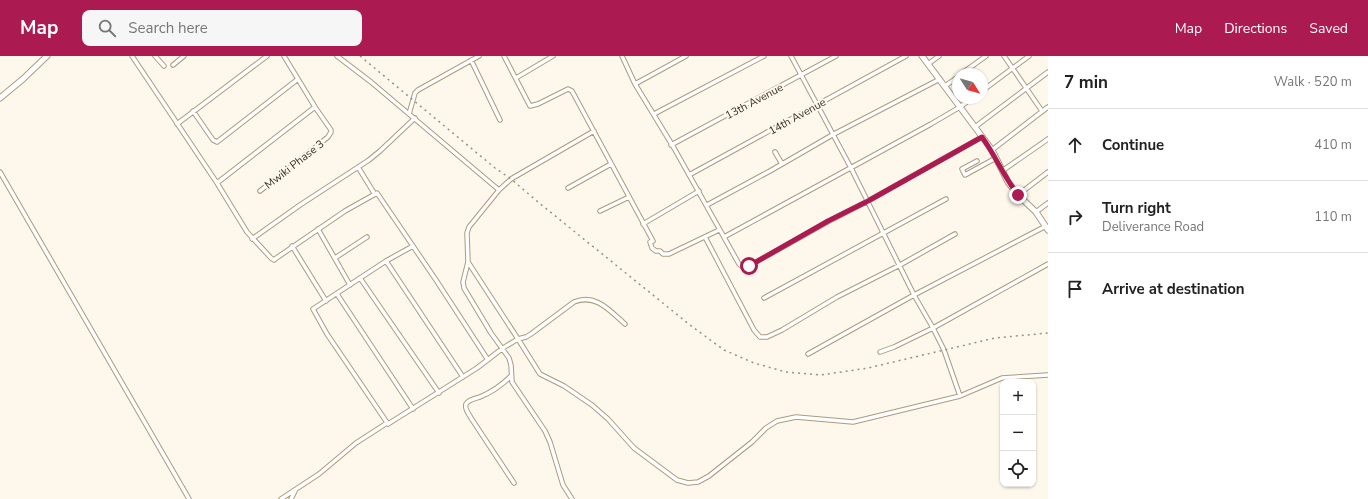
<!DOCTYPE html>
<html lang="en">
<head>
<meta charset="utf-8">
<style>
	body { margin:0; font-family:"Nunito Sans",sans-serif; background:#f6f6f6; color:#222 }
	.controls { position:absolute; right:12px; bottom:12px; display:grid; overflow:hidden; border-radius:8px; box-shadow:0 1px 3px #0004 }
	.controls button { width:36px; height:36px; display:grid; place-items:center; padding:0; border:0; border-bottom:1px solid #e0e0e0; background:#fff; color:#222; font:20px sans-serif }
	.compass { position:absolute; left:952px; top:12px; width:36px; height:36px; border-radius:50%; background:#fff; box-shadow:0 1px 3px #0004; rotate:127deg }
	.stop { position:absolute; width:12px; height:12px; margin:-9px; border:3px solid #ab1a50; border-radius:50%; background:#fff }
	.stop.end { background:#ab1a50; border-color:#fff; box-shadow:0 1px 4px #0008 }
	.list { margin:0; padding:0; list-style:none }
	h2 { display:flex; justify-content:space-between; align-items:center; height:52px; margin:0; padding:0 16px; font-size:17px }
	h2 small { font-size:13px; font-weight:400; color:#767676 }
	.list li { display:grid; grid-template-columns:26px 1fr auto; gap:12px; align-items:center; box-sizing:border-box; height:72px; padding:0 16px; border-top:1px solid #e0e0e0 }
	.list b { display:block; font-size:15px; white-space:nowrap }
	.list p { margin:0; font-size:13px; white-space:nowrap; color:#767676 }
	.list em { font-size:13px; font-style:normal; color:#767676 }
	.icon { flex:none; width:22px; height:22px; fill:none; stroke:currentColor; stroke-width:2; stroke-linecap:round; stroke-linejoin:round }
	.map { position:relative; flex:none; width:1048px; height:443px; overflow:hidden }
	header { display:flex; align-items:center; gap:24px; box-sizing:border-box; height:56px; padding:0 20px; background:#ab1a50; color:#fff }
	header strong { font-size:19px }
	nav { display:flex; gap:22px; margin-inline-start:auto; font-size:14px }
	.search { width:280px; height:36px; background:#f6f6f6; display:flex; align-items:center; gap:10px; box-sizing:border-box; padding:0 14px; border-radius:8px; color:#767676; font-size:15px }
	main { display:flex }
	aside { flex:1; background:#fff }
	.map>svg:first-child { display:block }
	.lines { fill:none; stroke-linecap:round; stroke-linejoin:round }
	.street-casing { stroke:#ac9b7f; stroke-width:5.5 }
	.secondary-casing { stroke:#ac9b7f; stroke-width:7 }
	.street { stroke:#fff; stroke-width:3.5 }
	.secondary { stroke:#fff; stroke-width:5 }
	.rail { stroke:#989286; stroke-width:1.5; stroke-dasharray:2 4; stroke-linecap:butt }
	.route { stroke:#ab1a50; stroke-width:5 }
	.labels { text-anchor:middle; stroke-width:4; stroke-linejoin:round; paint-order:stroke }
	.street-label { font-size:11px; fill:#342e22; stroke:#fef7eb }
</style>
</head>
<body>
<header>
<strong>Map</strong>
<div class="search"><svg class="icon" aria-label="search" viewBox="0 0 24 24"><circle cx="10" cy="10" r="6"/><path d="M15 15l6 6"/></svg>Search here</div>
<nav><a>Map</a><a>Directions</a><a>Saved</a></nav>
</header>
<main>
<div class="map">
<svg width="1048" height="443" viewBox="0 0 1048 443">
	<rect width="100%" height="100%" fill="#fef7eb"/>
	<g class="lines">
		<defs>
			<path id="street" d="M132 0 217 127 247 176 271 202 274 204 275 203 345 155 377 137 436 224 488 304
				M155 0 164 10
				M337 0 371 26 499 134
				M504 0 530 50 538 48 568 33 572 35 653 185 650 186 652 192 656 195H660L663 198H669L719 174
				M622 0 635 28 674 92 739 208 743 211 749 210 829 165 868 145 982 81
				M791 0 851 112 914 239 933 272 944 294 960 340
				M1004 0 1042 55
				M471 4 500 64
				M928 8 939 0
				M173 9 184 0
				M961 18 986 0
				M516 22 553 0
				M635 28 686 0
				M945 30 958 21
				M982 35 1029 0
				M193 55 213 84 217 86 298 23
				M409 58 415 37 418 34 479 0
				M654 58 764 0
				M177 68 267 0
				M975 71 1048 16
				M671 89 836 0
				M992 94 1048 51
				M775 96 782 108
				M977 105 962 113 965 119 996 102
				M358 111 374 137
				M1002 115 1048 83
				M0 116 189 443
				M689 119 906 0
				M217 127 315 51
				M568 132 611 108
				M260 135 328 81 331 76V74L315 51 284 0
				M1018 139 1048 116
				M707 149 770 115 834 78 940 23
				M600 155 629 141
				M1036 156 1048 147
				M643 168 699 135
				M318 173 350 229
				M705 181 754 274 760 281H767L782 274 837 241 900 209 955 178
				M724 181 931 68 960 51 972 42
				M252 183 300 149 369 104 380 95 415 62
				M292 190 326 245
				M413 190 386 205 313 253 327 278 388 368 477 312 503 292 518 283 540 318 564 330 592 349 608 363 634 392 677 424 688 427 698 426 709 420 752 386 766 372 777 365 796 361 853 366 960 340 1002 322 1048 319
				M335 202 367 181
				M386 205 463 321
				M468 206 518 283 526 281 531 278 574 246C596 237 610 255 625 268
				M360 222 439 337
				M337 238 413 353
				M764 242 946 143
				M880 296 894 291 933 272 1048 208
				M808 298 914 239 1046 170
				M511 320C502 329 492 336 480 341 476 342 468 344 466 348 464 353 469 358 471 362L514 427
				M281 443 319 418 356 387 387 367
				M291 443 295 435
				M572 443 563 429 550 386 545 375 512 326 511 309 509 302 491 277 464 232 463 226 468 206 467 177 469 171 499 134 511 123 594 75"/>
			<path id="secondary" d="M922 0 992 94 1008 126 1018 139 1036 156 1048 174
				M0 42 23 23 47 0"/>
		</defs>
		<use href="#street" class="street-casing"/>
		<use href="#secondary" class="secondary-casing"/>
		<use href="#street" class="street"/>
		<use href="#secondary" class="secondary"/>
		<path class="rail" d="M360 0 495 112 511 123 538 146 690 269 724 294 754 307 786 316 821 319 868 312 995 282 1048 277"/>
	</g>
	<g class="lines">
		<path class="route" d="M749 210 828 165 868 145 982 81C995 99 1004 121 1018 139"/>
	</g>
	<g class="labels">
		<g class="street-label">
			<text transform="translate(754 45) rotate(-28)" y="4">13th Avenue</text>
			<text transform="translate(797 60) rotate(-29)" y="4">14th Avenue</text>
			<text transform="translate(294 108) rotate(-38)" y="4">Mwiki Phase 3</text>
		</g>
	</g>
</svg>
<div class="controls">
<button>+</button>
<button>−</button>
<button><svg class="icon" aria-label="locate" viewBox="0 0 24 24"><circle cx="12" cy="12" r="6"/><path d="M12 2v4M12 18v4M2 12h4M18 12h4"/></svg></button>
</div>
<svg class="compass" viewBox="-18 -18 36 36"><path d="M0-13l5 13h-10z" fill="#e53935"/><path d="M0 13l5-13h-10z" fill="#767676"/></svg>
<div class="stop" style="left:749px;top:210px"></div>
<div class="stop end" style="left:1018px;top:139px"></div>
</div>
<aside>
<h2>7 min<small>Walk · 520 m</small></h2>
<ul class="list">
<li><svg class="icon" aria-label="ahead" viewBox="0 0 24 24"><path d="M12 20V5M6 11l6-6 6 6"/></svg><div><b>Continue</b></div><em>410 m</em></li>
<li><svg class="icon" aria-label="right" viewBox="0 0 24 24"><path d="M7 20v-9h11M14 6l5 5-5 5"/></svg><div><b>Turn right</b><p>Deliverance Road</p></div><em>110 m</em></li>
<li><svg class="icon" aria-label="arrive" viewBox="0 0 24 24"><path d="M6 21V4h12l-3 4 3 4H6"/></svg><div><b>Arrive at destination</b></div></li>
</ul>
</aside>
</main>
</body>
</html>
